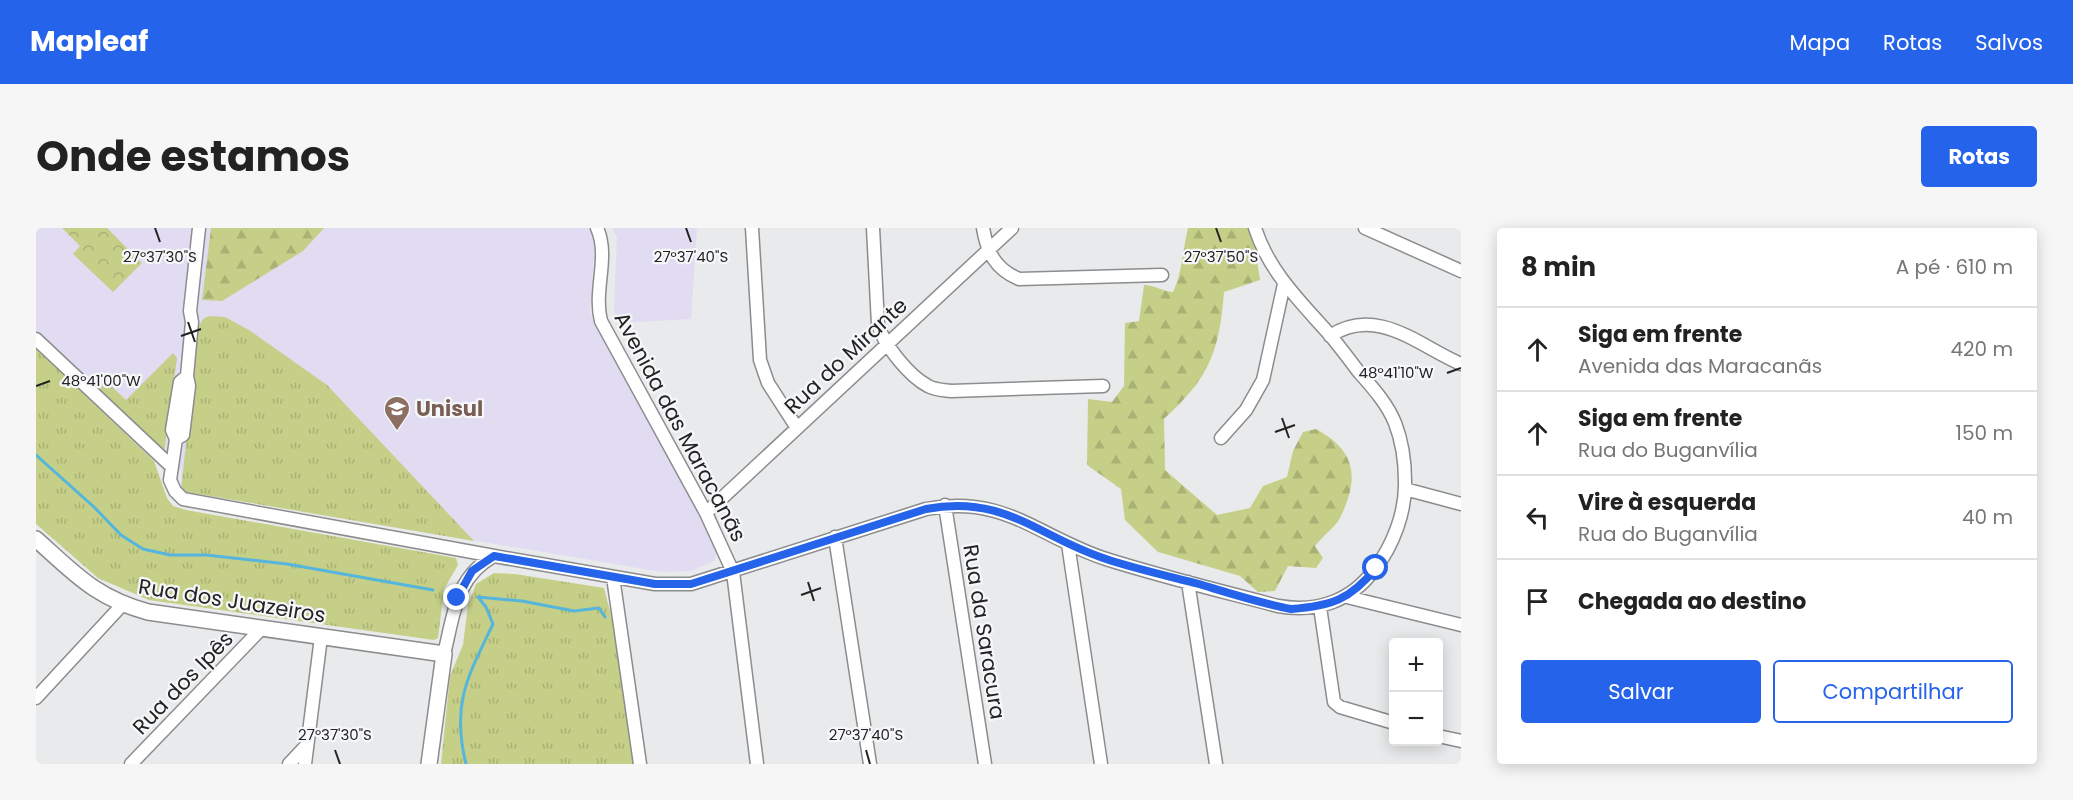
<!DOCTYPE html>
<html lang="pt">
<head>
<meta charset="utf-8">
<style>
	body { margin:0; font-family:Poppins,sans-serif; background:#f6f6f6; color:#222 }
	.controls { position:absolute; right:18px; bottom:18px; display:grid; overflow:hidden; border-radius:6px; box-shadow:0 3px 15px #0003 }
	.controls button { width:54px; height:54px; display:grid; place-items:center; padding:0; border:0; border-bottom:2px solid #e0e0e0; background:#fff; color:#222; font:30px sans-serif }
	.stop { position:absolute; width:18px; height:18px; margin:-14px; border:4px solid #2563eb; border-radius:50%; background:#fff }
	.stop.end { background:#2563eb; border-color:#fff; box-shadow:0 2px 6px #0008 }
	.list { margin:0; padding:0; list-style:none }
	h2 { display:flex; justify-content:space-between; align-items:center; height:78px; margin:0; padding:0 24px; font-size:26px }
	h2 small { font-size:20px; font-weight:400; color:#767676 }
	.list li { display:grid; grid-template-columns:39px 1fr auto; gap:18px; align-items:center; box-sizing:border-box; height:84px; padding:0 24px; border-top:2px solid #e0e0e0 }
	.list b { display:block; font-size:22px; white-space:nowrap }
	.list p { margin:0; font-size:20px; white-space:nowrap; color:#767676 }
	.list em { font-size:20px; font-style:normal; color:#767676 }
	.actions { display:flex; gap:12px; padding:18px 24px }
	.actions a { flex:1; padding:14px 0; border:2px solid #2563eb; border-radius:6px; text-align:center; font-size:21px; color:#2563eb }
	.actions .main { background:#2563eb; color:#fff }
	.icon { flex:none; width:33px; height:33px; fill:none; stroke:currentColor; stroke-width:2; stroke-linecap:round; stroke-linejoin:round }
	.map { position:relative; flex:none; width:1425px; height:536px; overflow:hidden; border-radius:6px }
	header { display:flex; align-items:center; gap:36px; box-sizing:border-box; height:84px; padding:0 30px; background:#2563eb; color:#fff }
	header strong { font-size:28px }
	nav { display:flex; gap:33px; margin-inline-start:auto; font-size:21px }
	.intro { display:flex; align-items:center; justify-content:space-between; box-sizing:border-box; height:144px; padding:0 36px }
	h1 { margin:0; font-size:42px }
	.button { padding:15px 27px; border-radius:6px; background:#2563eb; color:#fff; font-size:21px; font-weight:700 }
	main { display:flex; gap:36px; padding:0 36px }
	aside { flex:1; background:#fff; border-radius:6px; box-shadow:0 3px 15px #0003 }
	.map>svg:first-child { display:block }
	.education { fill:#e1dcf2 }
	.grass { fill:url(#grass-tufts) }
	.forest { fill:url(#forest-firs) }
	.park { fill:url(#park-crowns) }
	.lines { fill:none; stroke-linecap:round; stroke-linejoin:round }
	.stream { stroke:#55b5dc; stroke-width:3 }
	.minor-casing { stroke:#8b8c8d; stroke-width:15 }
	.tertiary-casing { stroke:#8b8c8d; stroke-width:18 }
	.minor { stroke:#fff; stroke-width:12 }
	.tertiary { stroke:#fff; stroke-width:15 }
	.route { stroke:#2563eb; stroke-width:8 }
	.ticks { fill:none; stroke:#232324; stroke-width:2 }
	.labels { text-anchor:middle; stroke-width:4.5; stroke-linejoin:round; paint-order:stroke }
	.street-label { font-size:21px; fill:#232324; stroke:#f6f7f9 }
	.education-label { font-size:21px; font-weight:bold; fill:#785e54; stroke:#f6f7f9; text-anchor:start }
	.ticks-label { font-size:15px; text-anchor:middle; fill:#232324; stroke:#f6f7f9; stroke-width:4.5; stroke-linejoin:round; paint-order:stroke }
</style>
</head>
<body>
<header>
<strong>Mapleaf</strong>
<nav><a>Mapa</a><a>Rotas</a><a>Salvos</a></nav>
</header>
<div class="intro"><h1>Onde estamos</h1><a class="button">Rotas</a></div>
<main>
<div class="map">
<svg width="1425" height="536" viewBox="0 0 1425 536">
	<defs>
		<pattern id="grass-tufts" width="24" height="20" patternUnits="userSpaceOnUse" patternTransform="scale(1.5)"><rect width="24" height="20" fill="#c5cf87"/><path d="M3 7l-1-3M5 7V3M7 7l1-3M15 17l-1-3M17 17v-4M19 17l1-3" fill="none" stroke="#a9b174"/></pattern>
		<pattern id="forest-firs" width="22" height="20" patternUnits="userSpaceOnUse" patternTransform="scale(1.5)"><rect width="22" height="20" fill="#c5cf87"/><path d="M5 1l3.5 6h-7zM16 11l3.5 6h-7z" fill="#a9b174"/></pattern>
		<pattern id="park-crowns" width="20" height="18" patternUnits="userSpaceOnUse" patternTransform="scale(1.5)"><rect width="20" height="18" fill="#c5cf87"/><path d="M2 6a3 3 0 1 1 6 0M12 15a3 3 0 1 1 6 0" fill="none" stroke="#a9b174"/></pattern>
	</defs>
	<rect width="100%" height="100%" fill="#e9eaeb"/>
	<path class="education" d="M0 0H552L559 13 554 86 682 320 678 333 655 343 626 344 145 263V243L0 105Z
		M576 0H661L655 91 582 95 578 81 581 10Z"/>
	<path class="grass" d="M174 88 189 89 213 102 291 157 438 313 145 263 162 99 168 90Z
		M0 120 118 233 131 270 137 278 150 282 420 330 422 337 408 361 402 410 398 412 113 372 62 350 0 296Z
		M137 125 141 130 128 225 62 165 67 155H72L90 172Z
		M458 345 479 346 568 360 579 403 598 536H405L414 448 427 417 432 377 440 356Z"/>
	<path class="forest" d="M175 0H288L267 23 186 73 166 72Z
		M1152 0H1216L1224 52 1188 64C1183 124 1174 149 1128 191L1129 242 1181 287 1214 280 1227 258 1251 249 1257 223 1267 204 1280 201C1320 223 1324 249 1304 290 1299 299 1286 309 1279 318L1287 330 1280 340 1252 338 1239 363 1222 364 1204 348 1122 324 1089 292 1085 261 1051 237 1052 171 1076 174 1088 158 1089 95 1103 93 1108 57C1119 57 1125 63 1137 64 1146 46 1147 20 1152 0Z"/>
	<path class="park" d="M26 0H71L106 35 77 64 37 26 44 18Z"/>
	<g class="lines">
		<path class="stream" d="M0 227 58 279 85 307 107 321 134 327H170L251 336 397 362
			M442 369 486 373 538 383 563 380 569 389
			M430 536C415 476 432 448 457 396L450 379 442 369"/>
		<defs>
			<path id="minor" d="M561 0C574 29 557 62 565 93L670 285 697 344 721 536
				M716 0 724 132 732 155 761 200
				M837 0 842 96C847 116 873 148 892 158 899 162 907 162 915 163L1067 158
				M947 0C951 24 959 41 983 51L1126 47
				M1329 0 1425 43
				M1294 108C1341 77 1383 118 1425 136
				M0 111 136 239
				M151 148 144 154 136 202 140 211 134 252 139 263 147 271 458 328
				M1185 210 1210 182 1227 152 1248 56
				M140 211 147 207 153 158 151 148 156 94 154 83 163 0
				M1369 261 1425 276
				M909 277 949 536
				M670 285 976 0
				M799 309 834 536
				M1032 316 1065 536
				M577 349 604 536
				M1152 354 1180 536
				M1311 369 1425 397
				M1284 379 1298 474 1304 479 1358 495
				M408 426C418 387 419 349 458 328L619 356H655L890 281C969 266 1002 309 1070 331 1127 349 1185 363 1242 378 1281 385 1315 373 1338 342 1357 318 1370 284 1369 253 1369 233 1366 213 1359 195 1351 175 1336 159 1322 143 1313 131 1304 119 1294 107 1265 74 1233 44 1219 0
				M0 470 86 377
				M1402 508 1425 513
				M95 536 226 400
				M253 536 271 517
				M269 536 285 409"/>
			<path id="tertiary" d="M0 311C39 346 60 370 112 384L408 426 393 536"/>
		</defs>
		<use href="#minor" class="minor-casing"/>
		<use href="#tertiary" class="tertiary-casing"/>
		<use href="#minor" class="minor"/>
		<use href="#tertiary" class="tertiary"/>
	</g>
	<g class="lines">
		<path class="route" d="M421 370 436 343 458 328 619 356H655L890 281C969 266 1002 309 1070 331 1100 341 1132 348 1163 356 1193 365 1224 375 1255 381 1295 378 1314 372 1340 340"/>
	</g>
	<path class="ticks" d="M119 0 124 14M650 0 655 14M1180 0 1185 14M152 94 159 114M145 108 165 101M1411 145 1425 140M0 158 14 153M1246 190 1253 210M1239 204 1259 197M772 354 778 373M765 367 785 360M299 522 304 536M830 522 834 536"/>
	<defs>
		<symbol id="university-pin" viewBox="-11 -11 22 30"><path d="M0 17L-7.5 6A9.5 9.5 0 1 1 7.5 6Z" fill="#8d6e63" stroke="#f6f7f9"/><path d="M0-5L7-2L0 1L-7-2ZM-4 1L0 2.5L4 1V4Q0 6-4 4Z" fill="#fff"/></symbol>
	</defs>
	<g fill-rule="evenodd">
		<use href="#university-pin" x="346" y="166" width="30" height="40"/>
	</g>
	<g class="labels">
		<g class="street-label">
			<text transform="translate(810 128) rotate(-43)" y="7">Rua do Mirante</text>
			<text transform="translate(644 199) rotate(62)" y="7">Avenida das Maracanãs</text>
			<text transform="translate(196 373) rotate(9)" y="7">Rua dos Juazeiros</text>
			<text transform="translate(948 404) rotate(81)" y="7">Rua da Saracura</text>
			<text transform="translate(147 455) rotate(-46)" y="7">Rua dos Ipês</text>
		</g>
		<g class="education-label">
			<text x="380" y="188">Unisul</text>
		</g>
	</g>
	<g class="ticks-label">
		<text x="124" y="34">27°37'30"S</text>
		<text x="655" y="34">27°37'40"S</text>
		<text x="1185" y="34">27°37'50"S</text>
		<text x="1360" y="150">48°41'10"W</text>
		<text x="65" y="158">48°41'00"W</text>
		<text x="299" y="512">27°37'30"S</text>
		<text x="830" y="512">27°37'40"S</text>
	</g>
</svg>
<div class="controls">
<button>+</button>
<button>−</button>
</div>
<div class="stop" style="left:1340px;top:340px"></div>
<div class="stop end" style="left:421px;top:370px"></div>
</div>
<aside>
<h2>8 min<small>A pé · 610 m</small></h2>
<ul class="list">
<li><svg class="icon" aria-label="ahead" viewBox="0 0 24 24"><path d="M12 20V5M6 11l6-6 6 6"/></svg><div><b>Siga em frente</b><p>Avenida das Maracanãs</p></div><em>420 m</em></li>
<li><svg class="icon" aria-label="ahead" viewBox="0 0 24 24"><path d="M12 20V5M6 11l6-6 6 6"/></svg><div><b>Siga em frente</b><p>Rua do Buganvília</p></div><em>150 m</em></li>
<li><svg class="icon" aria-label="left" viewBox="0 0 24 24"><path d="M17 20v-9H6M10 6l-5 5 5 5"/></svg><div><b>Vire à esquerda</b><p>Rua do Buganvília</p></div><em>40 m</em></li>
<li><svg class="icon" aria-label="arrive" viewBox="0 0 24 24"><path d="M6 21V4h12l-3 4 3 4H6"/></svg><div><b>Chegada ao destino</b></div></li>
</ul>
<div class="actions"><a class="main">Salvar</a><a>Compartilhar</a></div>
</aside>
</main>
</body>
</html>
